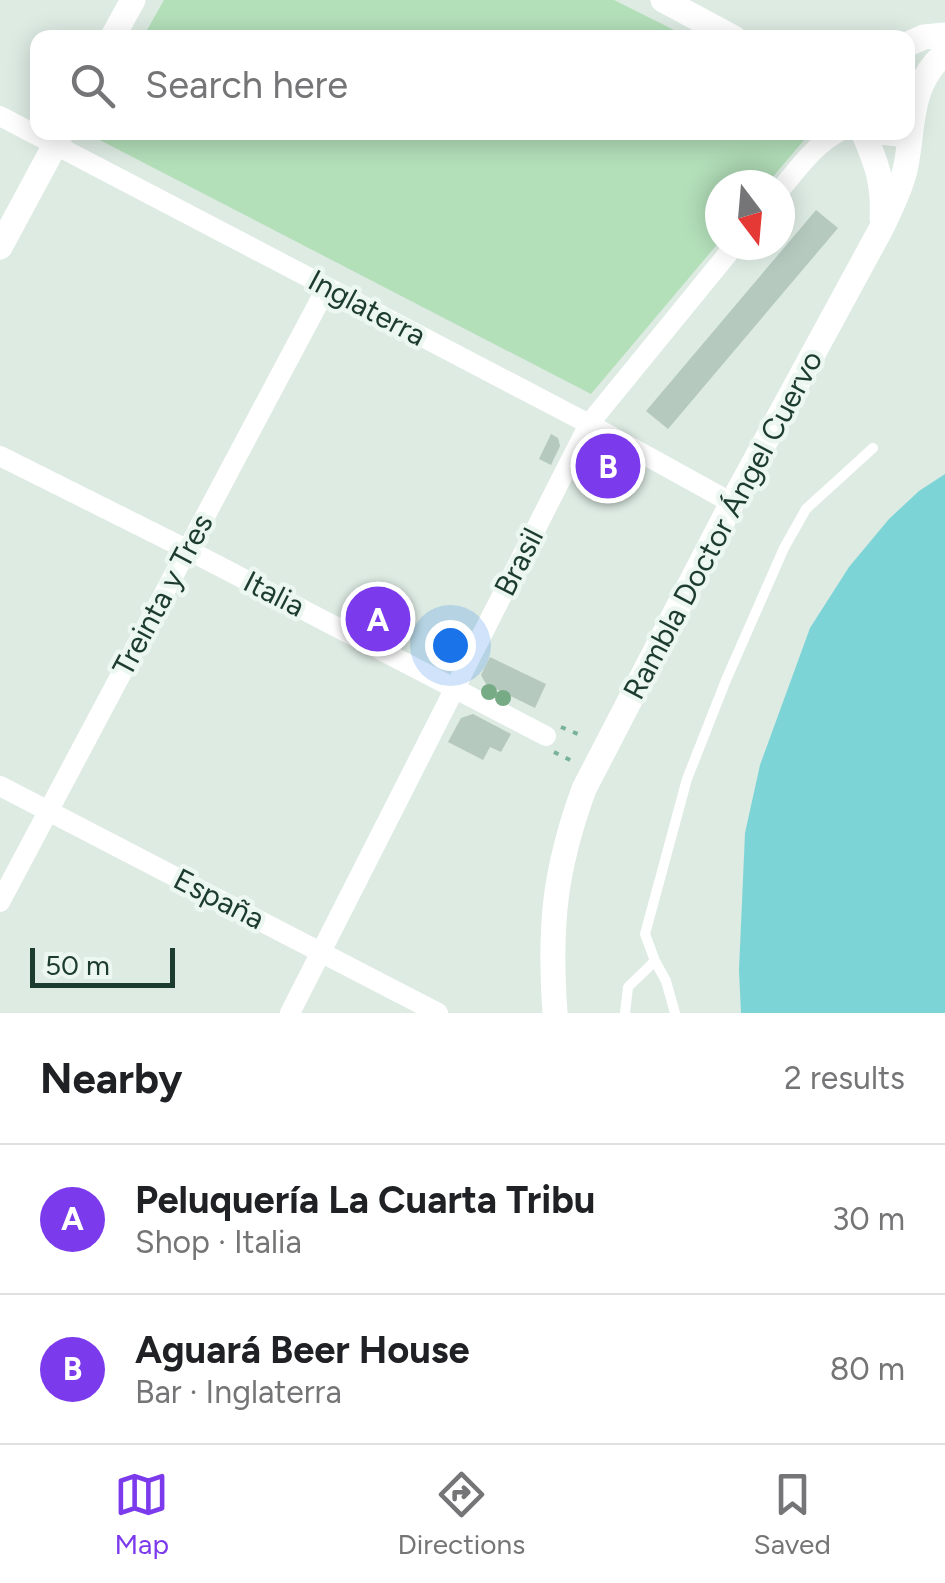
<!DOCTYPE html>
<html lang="en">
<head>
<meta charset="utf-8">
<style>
	body { margin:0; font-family:Figtree,sans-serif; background:#f2f2f2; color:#202124 }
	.compass { position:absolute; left:705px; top:170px; width:90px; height:90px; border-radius:50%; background:#fff; box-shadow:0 5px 25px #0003; rotate:164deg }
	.scale { position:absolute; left:30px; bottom:25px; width:145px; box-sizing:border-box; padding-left:10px; border:5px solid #1d3c30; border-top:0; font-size:28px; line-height:35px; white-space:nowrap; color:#1d3c30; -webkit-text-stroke:8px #edf7f1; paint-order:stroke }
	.you { position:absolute; left:450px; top:645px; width:35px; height:35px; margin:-25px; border:8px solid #fff; border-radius:50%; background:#1a73e8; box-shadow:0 0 0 15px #1a73e833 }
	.badge { display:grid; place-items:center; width:65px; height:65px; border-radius:50%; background:#7c3aed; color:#fff; font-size:32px; font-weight:700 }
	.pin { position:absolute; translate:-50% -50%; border:5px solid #fff; box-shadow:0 2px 10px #0006 }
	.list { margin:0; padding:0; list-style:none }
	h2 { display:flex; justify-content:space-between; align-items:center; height:130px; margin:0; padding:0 40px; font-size:42px }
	h2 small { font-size:32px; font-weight:400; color:#757577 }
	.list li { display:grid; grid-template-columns:65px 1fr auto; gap:30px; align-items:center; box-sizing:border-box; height:150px; padding:0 40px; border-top:2px solid #e0e0e0 }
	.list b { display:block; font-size:38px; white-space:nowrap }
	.list p { margin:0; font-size:32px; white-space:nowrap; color:#757577 }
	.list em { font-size:32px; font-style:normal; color:#757577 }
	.icon { flex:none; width:55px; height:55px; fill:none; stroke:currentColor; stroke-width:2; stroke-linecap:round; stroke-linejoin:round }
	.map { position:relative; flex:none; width:945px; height:1013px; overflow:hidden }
	.search { position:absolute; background:#fff; box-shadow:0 5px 25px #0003; left:30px; right:30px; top:30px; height:110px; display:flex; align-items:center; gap:25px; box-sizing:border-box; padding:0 35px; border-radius:20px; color:#757577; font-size:38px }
	.sheet { height:430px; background:#fff }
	nav { display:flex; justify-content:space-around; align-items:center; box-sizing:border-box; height:140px; border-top:2px solid #e0e0e0; background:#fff; font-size:28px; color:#757577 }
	nav a { display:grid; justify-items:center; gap:5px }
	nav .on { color:#7c3aed }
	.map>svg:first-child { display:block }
	.green { fill:#b3dfb9 }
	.water { fill:#7dd4d7 }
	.building { fill:#b5c9be }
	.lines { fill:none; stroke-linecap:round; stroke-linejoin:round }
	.path { stroke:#79b29a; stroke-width:4; stroke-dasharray:5 8; stroke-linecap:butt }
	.service { stroke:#fff; stroke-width:10 }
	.minor { stroke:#fff; stroke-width:20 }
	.tertiary { stroke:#fff; stroke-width:25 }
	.tree { fill:#77ab86 }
	.labels { text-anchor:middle; stroke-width:9; stroke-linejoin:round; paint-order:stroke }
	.street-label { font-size:30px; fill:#1d3c30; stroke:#edf7f1 }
</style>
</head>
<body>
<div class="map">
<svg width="945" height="1013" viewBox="0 0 945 1013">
	<rect width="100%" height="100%" fill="#ddebe3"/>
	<path class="green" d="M164 0H614L688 37H143Z
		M92 132H810V133L766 185H720V241L591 394 90 135Z"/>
	<path class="water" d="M945 474V1013H741L739 970 745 833 760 765 810 628 849 567 889 519 919 491Z"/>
	<path class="building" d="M816 210 838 228 668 429 646 411Z
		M551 434 558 438 560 446 551 465 539 459Z
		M599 459 625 474 618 487 592 472Z
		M490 657 546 684 535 708 486 684 481 675Z
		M473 714 511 734 501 752 490 747 483 760 448 742 461 718Z"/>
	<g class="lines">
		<path class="path" d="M561 727 585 737
			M554 752 572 761"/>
		<path class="service" d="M625 1013 628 987 655 961
			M675 1013 666 981 655 961 645 934 687 779 726 680 784 548 806 509 873 448"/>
		<path class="minor" d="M0 116 589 424 732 503
			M780 190C798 169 814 145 839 132
			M0 456 188 550 546 736
			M0 786 438 1013
			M0 902 327 287
			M290 1013 589 424 735 245"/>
		<path class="tertiary" d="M663 0 734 38
			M112 38 133 0
			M908 44 924 37 945 35
			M863 132C877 164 884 183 882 219
			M878 132 910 135
			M0 247 62 132
			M555 1013C549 927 554 871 584 789L732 503 881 229C890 210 900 191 905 170 915 125 907 87 945 53"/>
	</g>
	<g class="tree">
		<circle cx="489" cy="692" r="8"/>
		<circle cx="503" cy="698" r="8"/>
	</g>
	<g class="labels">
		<g class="street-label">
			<text transform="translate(367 308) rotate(28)" y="10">Inglaterra</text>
			<text transform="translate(723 525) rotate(-62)" y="10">Rambla Doctor Ángel Cuervo</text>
			<text transform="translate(519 562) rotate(-63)" y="10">Brasil</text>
			<text transform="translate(274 594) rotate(27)" y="10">Italia</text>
			<text transform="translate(163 595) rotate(-62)" y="10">Treinta y Tres</text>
			<text transform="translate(219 899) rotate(27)" y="10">España</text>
		</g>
	</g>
</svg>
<svg class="compass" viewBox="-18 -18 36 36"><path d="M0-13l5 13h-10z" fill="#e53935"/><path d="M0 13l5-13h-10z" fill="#757577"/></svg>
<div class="scale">50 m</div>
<div class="you"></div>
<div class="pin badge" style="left:378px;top:619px">A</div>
<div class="pin badge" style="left:608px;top:466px">B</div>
<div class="search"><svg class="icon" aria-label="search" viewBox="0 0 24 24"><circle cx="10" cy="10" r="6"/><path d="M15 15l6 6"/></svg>Search here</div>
</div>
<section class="sheet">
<h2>Nearby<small>2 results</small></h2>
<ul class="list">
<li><span class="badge">A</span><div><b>Peluquería La Cuarta Tribu</b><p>Shop · Italia</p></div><em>30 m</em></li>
<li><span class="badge">B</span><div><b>Aguará Beer House</b><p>Bar · Inglaterra</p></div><em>80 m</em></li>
</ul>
</section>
<nav>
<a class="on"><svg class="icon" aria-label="map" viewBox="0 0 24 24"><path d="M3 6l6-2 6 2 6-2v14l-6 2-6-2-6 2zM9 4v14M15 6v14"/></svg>Map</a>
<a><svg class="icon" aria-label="directions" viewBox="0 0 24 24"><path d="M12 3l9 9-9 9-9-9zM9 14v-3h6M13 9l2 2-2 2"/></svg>Directions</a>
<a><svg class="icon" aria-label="saved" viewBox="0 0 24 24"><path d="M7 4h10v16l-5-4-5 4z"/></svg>Saved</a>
</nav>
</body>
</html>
